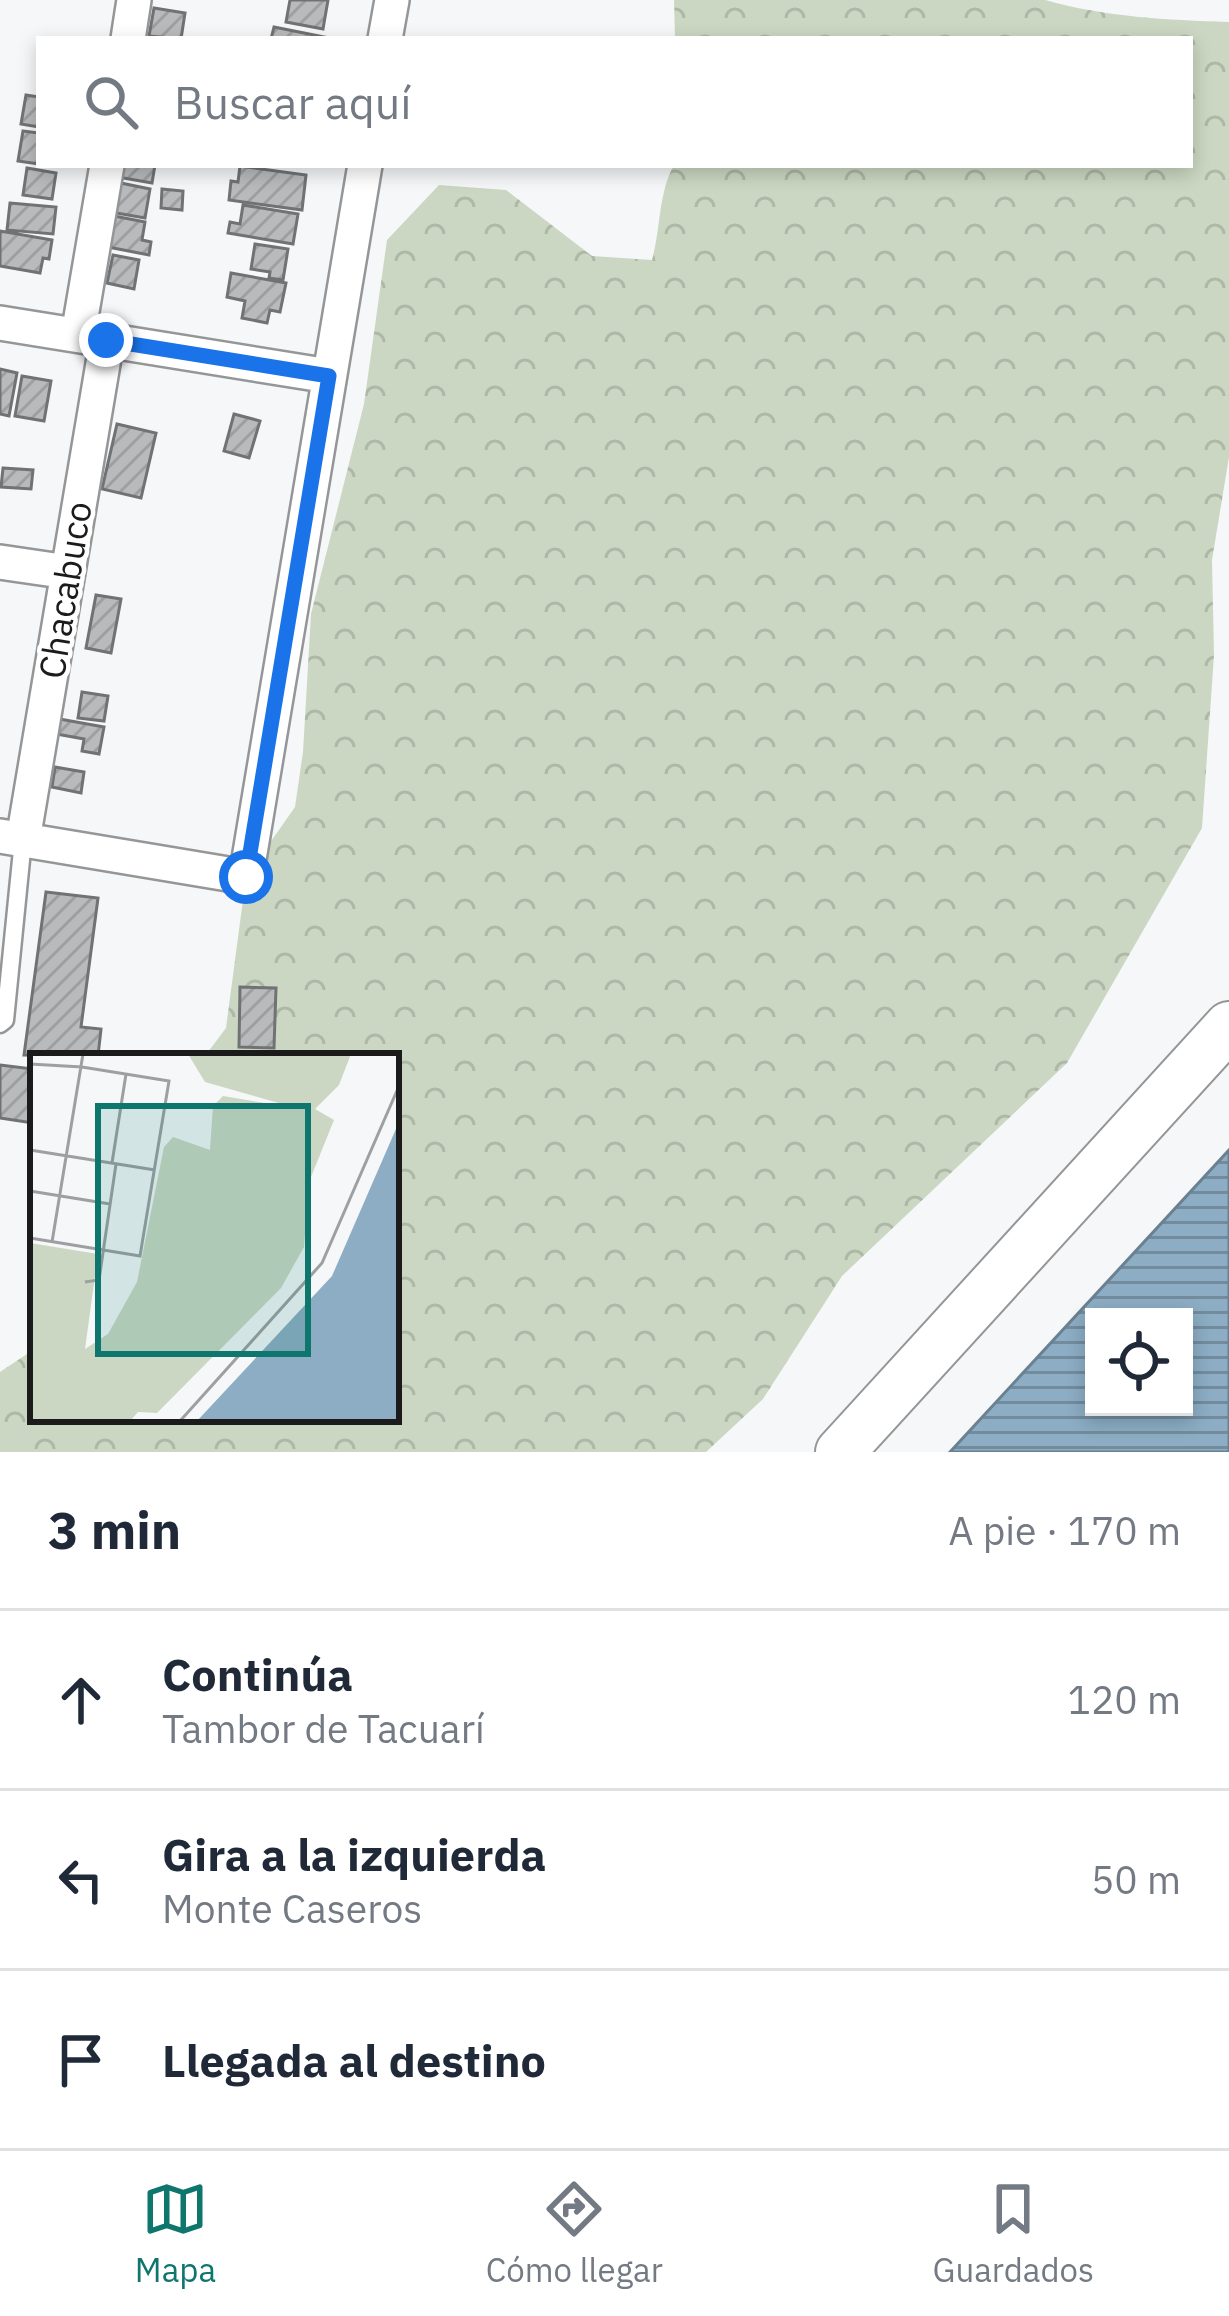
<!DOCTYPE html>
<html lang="es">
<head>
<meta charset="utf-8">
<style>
	body { margin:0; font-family:"IBM Plex Sans",sans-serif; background:#f6f6f7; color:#1f2937 }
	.controls { position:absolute; right:36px; bottom:36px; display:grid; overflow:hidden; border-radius:0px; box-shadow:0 6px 18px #0003 }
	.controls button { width:108px; height:108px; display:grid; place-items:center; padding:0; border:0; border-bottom:3px solid #e0e1e3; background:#fff; color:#1f2937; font:60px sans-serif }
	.stop { position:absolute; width:36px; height:36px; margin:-27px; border:9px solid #1a73e8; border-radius:50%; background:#fff }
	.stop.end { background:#1a73e8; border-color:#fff; box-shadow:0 3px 12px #0008 }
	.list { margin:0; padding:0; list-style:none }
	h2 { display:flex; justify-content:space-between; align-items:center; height:156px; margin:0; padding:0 48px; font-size:51px }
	h2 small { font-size:39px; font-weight:400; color:#747a83 }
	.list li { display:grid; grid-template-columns:78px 1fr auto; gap:36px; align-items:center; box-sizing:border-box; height:180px; padding:0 48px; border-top:3px solid #e0e1e3 }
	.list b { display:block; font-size:45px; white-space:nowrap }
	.list p { margin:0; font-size:39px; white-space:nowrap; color:#747a83 }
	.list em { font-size:39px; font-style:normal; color:#747a83 }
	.icon { flex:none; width:66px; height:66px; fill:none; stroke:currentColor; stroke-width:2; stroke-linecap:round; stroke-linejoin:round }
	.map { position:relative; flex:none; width:1229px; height:1452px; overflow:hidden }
	.search { position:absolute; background:#fff; box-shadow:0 6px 18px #0003; left:36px; right:36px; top:36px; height:132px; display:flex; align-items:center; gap:30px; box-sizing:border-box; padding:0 42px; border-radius:0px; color:#747a83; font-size:45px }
	.sheet { height:696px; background:#fff }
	nav { display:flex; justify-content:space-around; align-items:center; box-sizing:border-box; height:168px; border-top:3px solid #e0e1e3; background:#fff; font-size:33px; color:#747a83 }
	nav a { display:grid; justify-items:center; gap:6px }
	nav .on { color:#0f766e }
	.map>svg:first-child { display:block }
	.forest { fill:url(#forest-crowns) }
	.water { fill:url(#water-rules); stroke:#6a8192; stroke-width:3; fill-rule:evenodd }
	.building { fill:url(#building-hatch); stroke:#707274; stroke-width:3 }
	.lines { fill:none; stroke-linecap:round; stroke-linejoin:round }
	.service-casing { stroke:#949698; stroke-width:21 }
	.minor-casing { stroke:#949698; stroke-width:38 }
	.secondary-casing { stroke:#949698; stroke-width:52 }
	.service { stroke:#fff; stroke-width:16 }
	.minor { stroke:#fff; stroke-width:33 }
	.secondary { stroke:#fff; stroke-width:48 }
	.route { stroke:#1a73e8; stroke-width:15 }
	.labels { text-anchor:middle; stroke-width:9; stroke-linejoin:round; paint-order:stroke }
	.street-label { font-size:36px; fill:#1b1b1c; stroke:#fff }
	.inset-road { fill:none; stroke:#9e9fa1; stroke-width:3 }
	.view { fill:#0f766e; fill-opacity:0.15; stroke:#0f766e; stroke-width:6 }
	.inset-edge { fill:none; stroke:#1b1b1c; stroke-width:6 }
</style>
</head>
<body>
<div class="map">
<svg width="1229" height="1452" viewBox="0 0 1229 1452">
	<defs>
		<pattern id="forest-crowns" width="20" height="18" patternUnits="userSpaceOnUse" patternTransform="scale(3)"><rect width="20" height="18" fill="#cbd7c2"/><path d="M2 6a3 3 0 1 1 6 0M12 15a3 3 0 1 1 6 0" fill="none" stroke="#aeb8a6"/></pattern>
		<pattern id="water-rules" width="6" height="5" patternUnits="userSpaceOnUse" patternTransform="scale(3)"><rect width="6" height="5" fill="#8cadc4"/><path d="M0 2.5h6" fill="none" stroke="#728c9e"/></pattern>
		<pattern id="building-hatch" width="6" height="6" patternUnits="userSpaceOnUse" patternTransform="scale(3)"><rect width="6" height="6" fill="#b8babc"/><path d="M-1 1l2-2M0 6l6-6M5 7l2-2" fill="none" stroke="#9e9fa1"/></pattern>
	</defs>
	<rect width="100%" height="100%" fill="#f5f7f9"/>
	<path class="forest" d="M674 0H1045C1105 17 1167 20 1229 22V457L1212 560 1214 655 1202 828 1067 1063 842 1276 763 1399 706 1452H0V1372L33 1350V1419H396V1056H205L226 1028 246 877 295 807 303 752 311 614 364 404 387 240 439 185 506 190 592 256 652 260C661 228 658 194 674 165H1190V39H675Z"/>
	<path class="water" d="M1229 1150V1452H950ZM1094 1317H1184V1407H1094Z"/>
	<path class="building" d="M290 0H328L323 29 286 22Z
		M154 8 185 13 181 39 149 36Z
		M274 27 329 38 328 39H271Z
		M26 95 39 97V127L21 124Z
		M23 131 39 133V164L18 161Z
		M121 165H155L152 183 118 177Z
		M240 166 306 175 302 210 229 200 231 181 238 182Z
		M27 168 56 173 52 199 23 195Z
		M111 181 150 189 145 218 105 211Z
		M162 189 183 191 182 210 161 208Z
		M10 203 56 207 53 234 7 230Z
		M243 205 298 214 293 244 228 233 230 222 240 224Z
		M109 215 145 222 142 240 151 242 149 255 103 246Z
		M0 231 52 240 49 259 43 258 40 273 0 266Z
		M255 244 288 249 283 280 269 278 270 272 251 269Z
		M113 255 139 260 134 289 107 283Z
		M231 273 286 283 280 312 270 310 267 323 242 318 245 301 227 297Z
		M0 369 17 373 9 416 0 414Z
		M22 376 51 381 44 421 15 416Z
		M234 414 260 421 249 458 224 451Z
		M117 424 156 433 141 498 102 489Z
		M3 468 33 470 31 489 1 487Z
		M96 595 121 599 111 653 86 648Z
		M82 692 108 696 104 721 78 718Z
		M54 718 104 727 99 754 82 751 84 739 51 733Z
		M55 767 84 772 81 793 52 787Z
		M46 892 98 898 81 1027 101 1029 98 1056 24 1055Z
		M240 987 276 988 274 1048 239 1047Z
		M0 1065 33 1069V1123L0 1118Z"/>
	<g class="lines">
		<defs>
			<path id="service" d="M0 1024 5 1020 23 840"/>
			<path id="minor" d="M128 39 134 0
				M385 39 392 0
				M0 323 329 376
				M78 335 107 165
				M0 562 68 572
				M0 836 246 877 365 165
				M23 840 107 340"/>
			<path id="secondary" d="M840 1452 1229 1026"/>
		</defs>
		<use href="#service" class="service-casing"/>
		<use href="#minor" class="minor-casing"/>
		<use href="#secondary" class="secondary-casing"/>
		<use href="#service" class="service"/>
		<use href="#minor" class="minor"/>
		<use href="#secondary" class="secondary"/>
	</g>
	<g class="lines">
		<path class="route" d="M106 340 329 376 246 877"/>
	</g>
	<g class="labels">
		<g class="street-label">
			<text transform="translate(65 590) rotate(-81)" y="13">Chacabuco</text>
		</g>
	</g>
	<g transform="translate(30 1053)">
		<rect width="369" height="369" fill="#f5f7f9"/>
		<path d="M158 1H321L309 32 285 56 304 67 279 129 274 194 251 235 127 360 108 359 100 368H0V190L68 201 55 296 78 281 107 229 134 94 143 84 180 97 183 53 193 43 270 56 175 29Z" fill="#cbd7c2"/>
		<path d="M369 69V368H167L302 223Z" fill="#8cadc4"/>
		<path class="inset-road" d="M0 11 52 14M0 97 125 117M82 110 96 21M0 138 80 151M0 185 110 203 139 28 52 14M22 189 53 1M55 229 69 227 86 111M150 368 292 210 369 33"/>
		<path class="view" d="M68 53H278V301H68Z"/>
		<rect width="369" height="369" class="inset-edge"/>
	</g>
</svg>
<div class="controls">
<button><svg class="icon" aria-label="locate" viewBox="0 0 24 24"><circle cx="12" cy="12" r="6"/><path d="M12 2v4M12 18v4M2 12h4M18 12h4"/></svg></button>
</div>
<div class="stop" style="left:246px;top:877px"></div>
<div class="stop end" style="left:106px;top:340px"></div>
<div class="search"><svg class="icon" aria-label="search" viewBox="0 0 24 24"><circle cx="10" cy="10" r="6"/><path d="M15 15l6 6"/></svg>Buscar aquí</div>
</div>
<section class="sheet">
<h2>3 min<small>A pie · 170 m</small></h2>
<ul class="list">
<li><svg class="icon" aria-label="ahead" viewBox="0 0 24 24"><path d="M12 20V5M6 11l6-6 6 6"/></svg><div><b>Continúa</b><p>Tambor de Tacuarí</p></div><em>120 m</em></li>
<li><svg class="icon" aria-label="left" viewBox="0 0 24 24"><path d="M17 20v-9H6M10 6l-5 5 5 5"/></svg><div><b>Gira a la izquierda</b><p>Monte Caseros</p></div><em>50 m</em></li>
<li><svg class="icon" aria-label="arrive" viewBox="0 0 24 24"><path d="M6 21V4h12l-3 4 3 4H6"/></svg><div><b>Llegada al destino</b></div></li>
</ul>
</section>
<nav>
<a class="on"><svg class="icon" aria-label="map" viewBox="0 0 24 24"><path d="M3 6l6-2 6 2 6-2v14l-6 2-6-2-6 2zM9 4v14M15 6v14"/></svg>Mapa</a>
<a><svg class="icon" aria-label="directions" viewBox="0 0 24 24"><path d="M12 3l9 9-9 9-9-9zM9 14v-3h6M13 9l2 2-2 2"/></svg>Cómo llegar</a>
<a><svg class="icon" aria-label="saved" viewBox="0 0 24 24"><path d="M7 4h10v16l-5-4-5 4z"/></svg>Guardados</a>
</nav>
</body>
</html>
